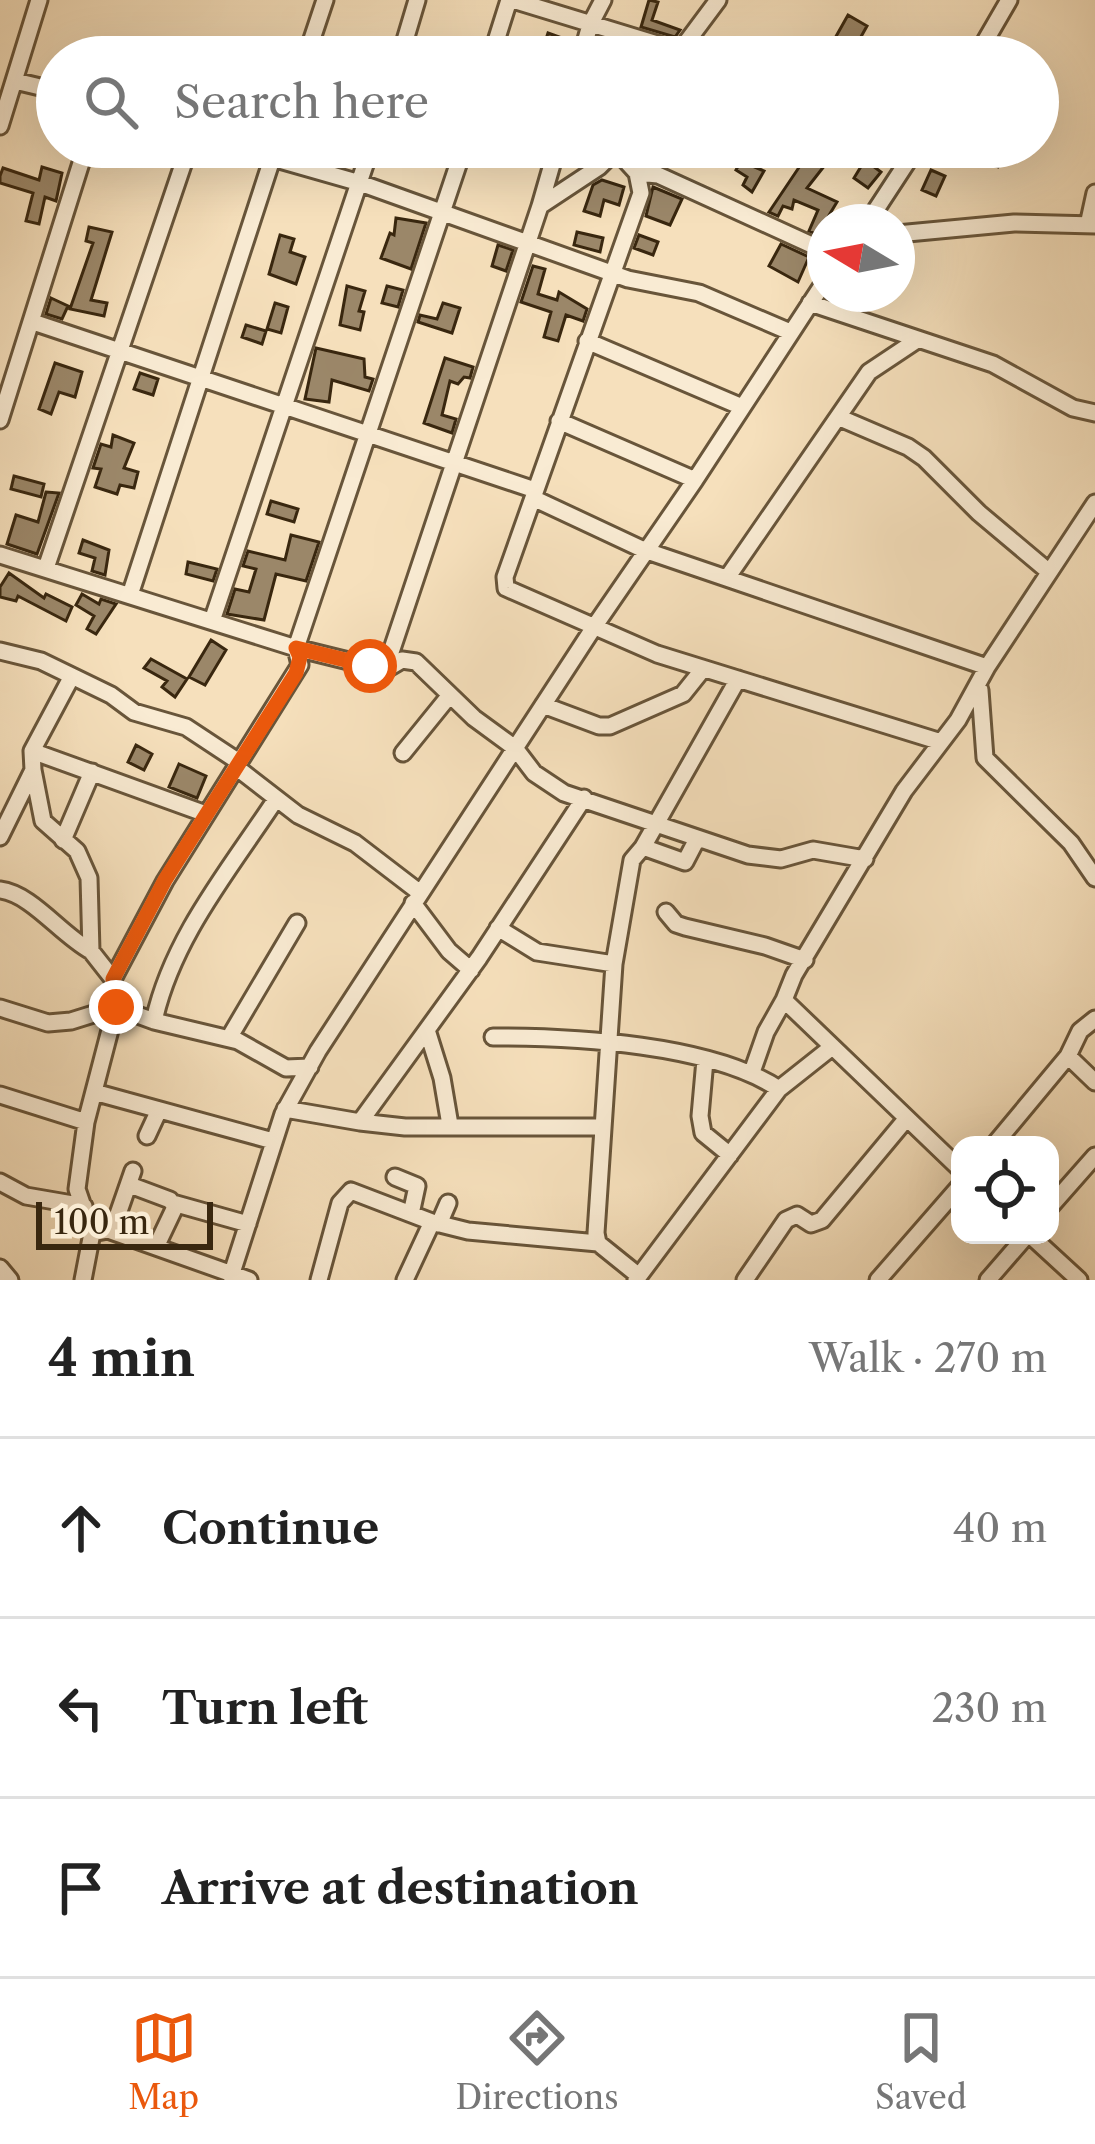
<!DOCTYPE html>
<html lang="en">
<head>
<meta charset="utf-8">
<style>
	body { margin:0; font-family:"Libre Caslon Text",serif; background:#f6f6f6; color:#222 }
	.controls { position:absolute; right:36px; bottom:36px; display:grid; overflow:hidden; border-radius:24px; box-shadow:0 12px 48px #0002 }
	.controls button { width:108px; height:108px; display:grid; place-items:center; padding:0; border:0; border-bottom:3px solid #e0e0e0; background:#fff; color:#222; font:60px sans-serif }
	.compass { position:absolute; left:807px; top:204px; width:108px; height:108px; border-radius:50%; background:#fff; box-shadow:0 12px 48px #0002; rotate:280deg }
	.scale { position:absolute; left:36px; bottom:30px; width:177px; box-sizing:border-box; padding-left:12px; border:6px solid #39270f; border-top:0; font-size:33px; line-height:42px; white-space:nowrap; color:#39270f; -webkit-text-stroke:9px #f9ebd3; paint-order:stroke }
	.stop { position:absolute; width:36px; height:36px; margin:-27px; border:9px solid #ea580c; border-radius:50%; background:#fff }
	.stop.end { background:#ea580c; border-color:#fff; box-shadow:0 3px 12px #0008 }
	.list { margin:0; padding:0; list-style:none }
	h2 { display:flex; justify-content:space-between; align-items:center; height:156px; margin:0; padding:0 48px; font-size:51px }
	h2 small { font-size:39px; font-weight:400; color:#767676 }
	.list li { display:grid; grid-template-columns:78px 1fr auto; gap:36px; align-items:center; box-sizing:border-box; height:180px; padding:0 48px; border-top:3px solid #e0e0e0 }
	.list b { display:block; font-size:45px; white-space:nowrap }
	.list em { font-size:39px; font-style:normal; color:#767676 }
	.icon { flex:none; width:66px; height:66px; fill:none; stroke:currentColor; stroke-width:2; stroke-linecap:round; stroke-linejoin:round }
	.map { position:relative; flex:none; width:1095px; height:1280px; overflow:hidden }
	.search { position:absolute; background:#fff; box-shadow:0 12px 48px #0002; left:36px; right:36px; top:36px; height:132px; display:flex; align-items:center; gap:30px; box-sizing:border-box; padding:0 42px; border-radius:66px; color:#767676; font-size:45px }
	.sheet { height:696px; background:#fff }
	nav { display:flex; justify-content:space-around; align-items:center; box-sizing:border-box; height:168px; border-top:3px solid #e0e0e0; background:#fff; font-size:33px; color:#767676 }
	nav a { display:grid; justify-items:center; gap:6px }
	nav .on { color:#ea580c }
	.map>svg:first-child { display:block }
	.building { fill:#9b8769; stroke:#39270f; stroke-width:3 }
	.lines { fill:none; stroke-linecap:round; stroke-linejoin:round }
	.street-casing { stroke:#68553a; stroke-width:21 }
	.street { stroke:#f9ebd3; stroke-width:15 }
	.route { stroke:#ea580c; stroke-width:15 }
</style>
</head>
<body>
<div class="map">
<svg width="1095" height="1280" viewBox="0 0 1095 1280">
	<rect width="100%" height="100%" fill="#f6e0bc"/>
	<filter id="stains"><feTurbulence type="fractalNoise" baseFrequency=".00167" numOctaves="4"/><feColorMatrix values="0 0 0 0 .2 0 0 0 0 .09 0 0 0 0 .02 0 0 0 .5 -.17"/></filter>
	<radialGradient id="worn" r=".72"><stop offset=".6" stop-color="#630" stop-opacity="0"/><stop offset="1" stop-color="#630" stop-opacity=".3"/></radialGradient>
	<path class="building" d="M649 0 658 2 652 20 680 30 675 37 641 27Z
		M848 15 867 26 853 51 834 40Z
		M548 33 573 42 569 57H540Z
		M498 147H512L506 166 484 159 487 151 496 153Z
		M674 147H739L734 157 715 148 705 165Z
		M968 147H988L1005 152 998 167 963 155Z
		M808 154 825 165 807 188 837 202 825 222V238L809 231 818 210 794 200 792 209 783 206 778 216 769 212Z
		M865 160 881 172 868 188 854 178Z
		M741 161 764 171 752 192 743 185 747 177 736 170Z
		M42 167 62 173 56 201 45 197 39 224 26 221 33 193 0 183V176L3 168 39 180Z
		M931 170 945 176 936 196 922 190Z
		M602 180 624 187 619 205 604 200 600 216 584 211 593 185Z
		M653 187 682 199 670 225 646 216Z
		M396 218 426 223 411 269 381 258 390 233 394 235Z
		M89 227 112 232 91 300 107 303 104 316 70 309 93 243 86 241Z
		M577 232 603 238 600 252 574 245Z
		M280 235 294 239 290 252 305 257 296 284 269 274Z
		M639 235 658 242 653 255 634 248Z
		M781 244 809 257 798 282 769 266Z
		M498 245 513 250 506 271 492 266Z
		M533 266 545 269 538 294 557 300 559 292 587 309 583 321 566 315 558 341 544 337 551 312 521 302Z
		M347 286 365 291 359 311 364 312 360 330 340 325Z
		M387 286 403 290 398 307 382 303Z
		M51 298 68 306 62 319 46 314Z
		M275 303 288 307 281 333 267 329Z
		M443 303 460 308 452 333 418 322 420 315 437 319Z
		M246 325 266 331 262 344 242 337Z
		M316 348 364 359 365 377 373 379 369 391 332 380 329 402 305 399Z
		M445 358 473 367 470 378 464 377 458 384 450 381 442 415 456 419 452 433 424 423Z
		M55 363 82 372 75 397 59 392 51 414 39 409Z
		M140 373 158 379 153 395 134 389Z
		M113 435 134 443 124 468 138 472 134 488 120 485 117 494 95 487 101 469 93 468 101 444 111 447Z
		M14 476 44 484 41 497 11 489Z
		M46 492 59 493 37 554 7 544 16 515 38 522Z
		M271 501 298 509 294 522 267 514Z
		M291 535 319 542 306 581 276 574 264 620 227 614 235 589 249 592 256 569 243 566 248 551 285 560Z
		M83 540 109 550 105 575 92 571 95 558 79 553Z
		M188 562 217 569 213 581 186 574Z
		M9 573 44 598 46 594 72 607 66 621 18 596 16 601 0 597V587Z
		M82 594 99 604 101 599 116 604 96 634 87 629 94 616 76 605Z
		M211 640 226 650 205 685 189 677Z
		M151 659 187 679 175 697 162 687 167 681 144 668Z
		M136 745 152 754 144 770 128 762Z
		M179 764 206 776 197 798 169 787Z"/>
	<g class="lines">
		<defs>
			<path id="street" d="M513 0 680 51 718 0
				M306 57 325 0
				M400 57 417 0
				M491 57 509 0
				M581 57 590 25 603 0
				M976 57 1009 0
				M15 81 57 91
				M0 126 39 0
				M234 147 360 183 628 279 699 293 790 332
				M616 150 637 173 641 193 505 577 506 588 657 654 941 742
				M637 173 658 175 825 251
				M540 206 557 147
				M868 222 917 147
				M1088 225 1095 193
				M897 234 1014 223 1095 225
				M810 303 993 364 1073 408 1095 413
				M33 322 535 490
				M587 341 742 407
				M838 417 908 447 924 458 979 513 1048 571
				M0 420 86 147
				M559 421 695 480
				M533 498 644 550 987 667
				M0 555 296 648 385 670 402 660 416 662 474 718 515 748 534 773 564 793 748 855 781 859 813 850 865 859
				M46 568 189 147
				M727 578 869 372 917 340
				M130 595 276 147
				M212 621 371 147
				M0 651 41 661 111 695 134 712 186 727 239 762
				M385 670 540 206 599 167 619 147
				M72 676 32 751 33 770 43 821 77 851 89 878 91 951 113 979
				M980 690 985 758 1071 843 1095 878
				M543 705 599 726H610L683 694 703 669
				M32 751 206 814
				M403 753 450 695
				M236 767 298 815 355 843 419 892
				M0 837 33 770
				M63 840 92 772
				M643 847 738 679
				M0 890C32 894 60 934 91 951
				M413 903 449 951 471 970
				M666 912 676 924 685 927 765 946 805 960
				M498 928 537 952 614 964
				M0 1008 48 1023 71 1021 116 1007 154 1021 238 1041 286 1068 310 1067
				M154 1021C172 938 230 869 276 799
				M427 1030 442 1078 450 1125
				M493 1037C575 1037 711 1044 779 1089
				M229 1038 297 923
				M1068 1056 1095 1082
				M705 1060 700 1116 703 1133 730 1155
				M752 1072 766 1032 784 1000
				M94 1092 273 1141
				M0 1095 86 1122
				M285 1109 360 1122 479 958 584 798
				M360 1122 405 1127H602
				M147 1136 159 1110
				M994 1145 1068 1056 1080 1031 1095 1019
				M960 1169 784 1000 794 975 904 791 958 720 987 667 1095 503
				M395 1177 417 1186 411 1214
				M0 1182 26 1196 84 1206
				M130 1185 170 1200 175 1207 156 1247
				M173 1203 248 1224
				M1050 1207 1095 1156
				M439 1224 448 1203
				M108 1230 117 1217 133 1171
				M92 1233 108 1230 249 1280
				M1030 1235 1079 1280
				M0 1268 10 1280
				M231 1276 283 1114 318 1051 594 627 695 480 825 281
				M639 1276 779 1089 832 1047
				M83 1280 92 1233 77 1189 86 1122 116 1007 113 979 165 881 300 665 296 648 464 147
				M319 1280 340 1203 351 1191 432 1222 468 1231 598 1243
				M405 1280 432 1222
				M636 1280 639 1276 598 1243 596 1233 614 964 632 860 643 847 685 862 697 839
				M745 1280 786 1220 797 1215 811 1224 822 1220 907 1118
				M878 1280 960 1186
				M988 1280 1027 1235"/>
		</defs>
		<use href="#street" class="street-casing"/>
		<use href="#street" class="street"/>
	</g>
	<g class="lines">
		<path class="route" d="M116 1007 113 979 165 880 296 673 300 657 296 648 370 666"/>
	</g>
	<rect width="100%" height="100%" filter="url(#stains)"/>
	<rect width="100%" height="100%" fill="url(#worn)"/>
</svg>
<div class="controls">
<button><svg class="icon" aria-label="locate" viewBox="0 0 24 24"><circle cx="12" cy="12" r="6"/><path d="M12 2v4M12 18v4M2 12h4M18 12h4"/></svg></button>
</div>
<svg class="compass" viewBox="-18 -18 36 36"><path d="M0-13l5 13h-10z" fill="#e53935"/><path d="M0 13l5-13h-10z" fill="#767676"/></svg>
<div class="scale">100 m</div>
<div class="stop" style="left:370px;top:666px"></div>
<div class="stop end" style="left:116px;top:1007px"></div>
<div class="search"><svg class="icon" aria-label="search" viewBox="0 0 24 24"><circle cx="10" cy="10" r="6"/><path d="M15 15l6 6"/></svg>Search here</div>
</div>
<section class="sheet">
<h2>4 min<small>Walk · 270 m</small></h2>
<ul class="list">
<li><svg class="icon" aria-label="ahead" viewBox="0 0 24 24"><path d="M12 20V5M6 11l6-6 6 6"/></svg><div><b>Continue</b></div><em>40 m</em></li>
<li><svg class="icon" aria-label="left" viewBox="0 0 24 24"><path d="M17 20v-9H6M10 6l-5 5 5 5"/></svg><div><b>Turn left</b></div><em>230 m</em></li>
<li><svg class="icon" aria-label="arrive" viewBox="0 0 24 24"><path d="M6 21V4h12l-3 4 3 4H6"/></svg><div><b>Arrive at destination</b></div></li>
</ul>
</section>
<nav>
<a class="on"><svg class="icon" aria-label="map" viewBox="0 0 24 24"><path d="M3 6l6-2 6 2 6-2v14l-6 2-6-2-6 2zM9 4v14M15 6v14"/></svg>Map</a>
<a><svg class="icon" aria-label="directions" viewBox="0 0 24 24"><path d="M12 3l9 9-9 9-9-9zM9 14v-3h6M13 9l2 2-2 2"/></svg>Directions</a>
<a><svg class="icon" aria-label="saved" viewBox="0 0 24 24"><path d="M7 4h10v16l-5-4-5 4z"/></svg>Saved</a>
</nav>
</body>
</html>
